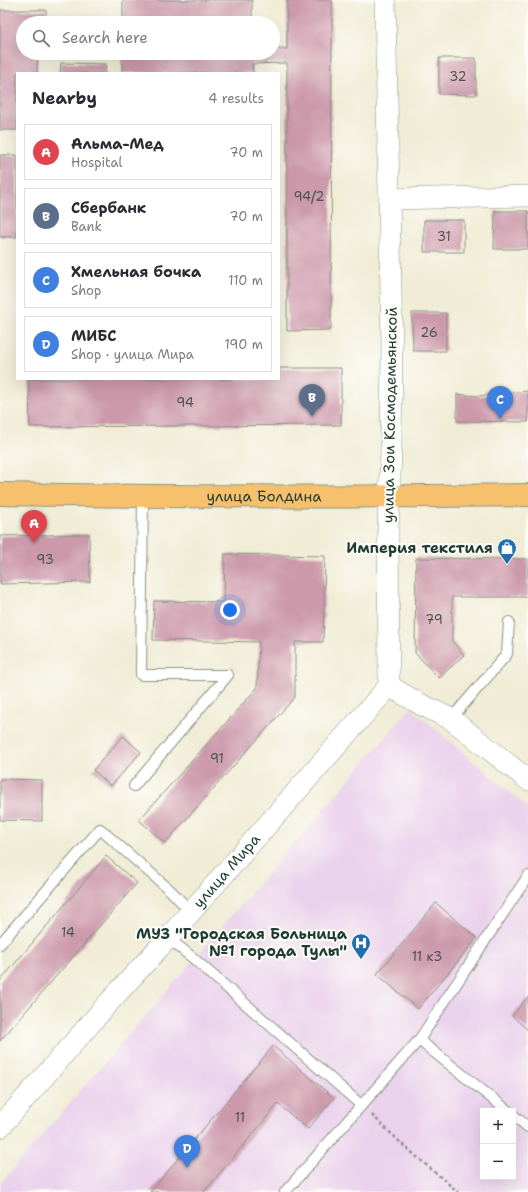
<!DOCTYPE html>
<html lang="en">
<head>
<meta charset="utf-8">
<style>
	body { margin:0; font-family:"Shantell Sans",sans-serif; background:#f2f2f3; color:#2b2b33 }
	.controls { position:absolute; right:12px; bottom:12px; display:grid; overflow:hidden; border-radius:0px; box-shadow:0 4px 16px #0002 }
	.controls button { width:36px; height:36px; display:grid; place-items:center; padding:0; border:0; border-bottom:1px solid #e1e1e2; background:#fff; color:#2b2b33; font:20px sans-serif }
	.you { position:absolute; left:230px; top:610px; width:14px; height:14px; margin:-10px; border:3px solid #fff; border-radius:50%; background:#1a73e8; box-shadow:0 0 0 6px #1a73e833 }
	.badge { display:grid; place-items:center; width:26px; height:26px; border-radius:50%; background:#db2777; color:#fff; font-size:13px; font-weight:700 }
	.pin { position:absolute; translate:-50% -33px; filter:drop-shadow(0 1px 2px #0008) }
	.pin::after { content:''; position:absolute; top:21px; width:14px; height:12px; background:inherit; clip-path:polygon(0 0,100% 0,50% 100%) }
	.list { margin:0; padding:0; list-style:none }
	h2 { display:flex; justify-content:space-between; align-items:center; height:52px; margin:0; padding:0 16px; font-size:17px }
	h2 small { font-size:13px; font-weight:400; color:#7c7c81 }
	.list li { display:grid; grid-template-columns:26px 1fr auto; gap:12px; align-items:center; box-sizing:border-box; height:56px; margin:0 8px 8px; padding:0 8px; border:1px solid #e1e1e2; border-radius:0px }
	.list b { display:block; font-size:15px; white-space:nowrap }
	.list p { margin:0; font-size:13px; white-space:nowrap; color:#7c7c81 }
	.list em { font-size:13px; font-style:normal; color:#7c7c81 }
	.icon { flex:none; width:22px; height:22px; fill:none; stroke:currentColor; stroke-width:2; stroke-linecap:round; stroke-linejoin:round }
	.map { position:relative; flex:none; width:528px; height:1192px; overflow:hidden }
	.search { position:absolute; background:#fff; box-shadow:0 4px 16px #0002; left:16px; top:16px; width:264px; height:44px; display:flex; align-items:center; gap:10px; box-sizing:border-box; padding:0 14px; border-radius:22px; color:#7c7c81; font-size:15px }
	.panel { position:absolute; background:#fff; box-shadow:0 4px 16px #0002; left:16px; top:72px; width:264px; height:308px; border-radius:0px }
	.map>svg:first-child { display:block }
	.built { fill:#ead1ec; fill-rule:evenodd }
	.building { fill:#cc99ab }
	.lines { fill:none; stroke-linecap:round; stroke-linejoin:round }
	.service-casing { stroke:#889484; stroke-width:12 }
	.minor-casing { stroke:#889484; stroke-width:22 }
	.primary-casing { stroke:#889484; stroke-width:24 }
	.path { stroke:#889484; stroke-width:2.5; stroke-dasharray:3 3; stroke-linecap:butt }
	.service { stroke:#fff; stroke-width:10 }
	.minor { stroke:#fff; stroke-width:21 }
	.primary { stroke:#f7c06c; stroke-width:22 }
	.labels { text-anchor:middle; stroke-width:4; stroke-linejoin:round; paint-order:stroke }
	.number-label { font-size:13px; fill:#4a5452 }
	.street-label { font-size:15px; fill:#1f3d34; stroke:#fdfcf7 }
	.poi-label { font-size:15px; font-weight:bold; fill:#1f3d34; stroke:#fdfcf7; text-anchor:end }
</style>
</head>
<body>
<div class="map">
<svg width="528" height="1192" viewBox="0 0 528 1192">
	<rect width="100%" height="100%" fill="#fdfcf7"/>
	<filter id="ink" filterUnits="userSpaceOnUse"><feTurbulence type="fractalNoise" baseFrequency=".025" numOctaves="2"/><feDisplacementMap in="SourceGraphic" scale="8" xChannelSelector="R" yChannelSelector="G"/><feConvolveMatrix kernelMatrix="1 2 1 2 8 2 1 2 1" color-interpolation-filters="sRGB"/></filter>
	<filter id="wash" filterUnits="userSpaceOnUse"><feTurbulence type="fractalNoise" baseFrequency=".012" numOctaves="4" result="noise"/><feDisplacementMap in="SourceGraphic" scale="16" xChannelSelector="R" yChannelSelector="G"/><feGaussianBlur stdDeviation="0.9" result="paint"/><feColorMatrix in="noise" values="0 0 0 0 0 0 0 0 0 0 0 0 0 0 0 0 0 1.4 0 .05"/><feComposite in="paint" operator="in"/></filter>
	<g filter="url(#wash)">
		<rect width="100%" height="100%" fill="#f0ecd5"/>
		<path class="built" d="M411 708 528 808V1192H0V1184ZM483 1111H513V1177H483Z"/>
		<g id="blocks">
			<path class="building" d="M123 0H252V23H123Z
				M287 0H332L331 330 287 331V63L252 64 253 73H122V53H273V49H287Z
				M0 10H46V23H23V53H38L37 73H17V130H0Z
				M439 58H476V95L439 94Z
				M61 63 106 64 105 73H60Z
				M0 155H17V237H0Z
				M495 211H528V249H494Z
				M424 220H464V252H424Z
				M412 313H446V351H413Z
				M279 368H341V425L30 427 29 379H279Z
				M528 391V422L457 421V394L477 396Z
				M89 534 90 582 0 584V536Z
				M225 554 325 556 323 642H295V697L165 843 139 820 257 688 259 642 153 640 154 601 224 602Z
				M416 558 528 559V597H452V641L464 655 439 678 415 653Z
				M123 736 141 752 111 786 93 770Z
				M0 779 42 780V821L0 820Z
				M106 856 137 883 0 1041V981Z
				M436 903 477 938 418 1009 377 974Z
				M528 997V1030L512 1016Z
				M273 1046 334 1098 308 1129 278 1104 204 1192H150Z"/>
		</g>
	</g>
	<g filter="url(#ink)">
		<use href="#blocks" fill-opacity="0" stroke="#889484" stroke-width="1"/>
		<g class="lines">
			<defs>
				<path id="service" d="M451 719 507 654 509 622
					M134 786 228 675H141L143 496
					M168 938 193 958 361 1105
					M0 944 100 829 171 891 191 912
					M419 1040 508 1111
					M513 1115 528 1127
					M285 1192 419 1040 528 876"/>
				<g id="minor">
					<path d="M385 0 392 342 391 450 388 531 389 686"/>
					<path d="M390 199 528 196"/>
					<path d="M389 686 420 704 451 719 528 780"/>
					<path id="s1" d="M0 1127 111 1000 168 938 389 686"/>
				</g>
				<g id="primary">
					<path id="s2" d="M0 494C176 497 352 497 528 495"/>
				</g>
			</defs>
			<use href="#service" class="service-casing"/>
			<use href="#minor" class="minor-casing"/>
			<use href="#primary" class="primary-casing"/>
			<path class="path" d="M372 1115 403 1145 458 1192"/>
			<use href="#service" class="service"/>
			<use href="#minor" class="minor"/>
			<use href="#primary" class="primary"/>
		</g>
	</g>
	<defs>
		<symbol id="shop-pin" viewBox="-11 -11 22 30"><path d="M0 17L-7.5 6A9.5 9.5 0 1 1 7.5 6Z" fill="#1f6fb2" stroke="#fdfcf7"/><path d="M-5-2.5h2.3a2.7 3.5 0 0 1 5.4 0H5L5.5 6h-11ZM-1.5-2.5h3a1.5 2.3 0 0 0-3 0Z" fill="#fff"/></symbol>
		<symbol id="hospital-pin" viewBox="-11 -11 22 30"><path d="M0 17L-7.5 6A9.5 9.5 0 1 1 7.5 6Z" fill="#1f6fb2" stroke="#fdfcf7"/><path d="M-5-5h3v3.5h4V-5h3V5h-3V1.5h-4V5h-3Z" fill="#fff"/></symbol>
	</defs>
	<g fill-rule="evenodd">
		<use href="#shop-pin" x="496" y="537" width="22" height="30"/>
		<use href="#hospital-pin" x="350" y="932" width="22" height="30"/>
	</g>
	<g class="labels">
		<g class="number-label">
			<text x="458" y="81">32</text>
			<text x="309" y="201">94/2</text>
			<text x="444" y="241">31</text>
			<text x="429" y="337">26</text>
			<text x="185" y="407">94</text>
			<text x="45" y="564">93</text>
			<text x="434" y="624">79</text>
			<text x="217" y="763">91</text>
			<text x="68" y="937">14</text>
			<text x="427" y="961">11 к3</text>
			<text x="240" y="1122">11</text>
		</g>
		<g class="street-label">
			<text transform="translate(390 415) rotate(-89)" y="5">улица Зои Космодемьянской</text>
			<text dy="5" stroke="none"><textPath href="#s2" startOffset="264">улица Болдина</textPath></text>
			<text dy="5" stroke="none"><textPath href="#s1" startOffset="342">улица Мира</textPath></text>
		</g>
		<g class="poi-label">
			<text x="493" y="553">Империя текстиля</text>
			<text x="347" y="939">МУЗ "Городская Больница<tspan x="347" dy="17">№1 города Тулы"</tspan></text>
		</g>
	</g>
</svg>
<div class="controls">
<button>+</button>
<button>−</button>
</div>
<div class="you"></div>
<div class="pin badge" style="left:34px;top:543px;background:#e0444e">A</div>
<div class="pin badge" style="left:312px;top:417px;background:#5c6f8a">B</div>
<div class="pin badge" style="left:500px;top:419px;background:#3f7fe0">C</div>
<div class="pin badge" style="left:187px;top:1168px;background:#3f7fe0">D</div>
<div class="search"><svg class="icon" aria-label="search" viewBox="0 0 24 24"><circle cx="10" cy="10" r="6"/><path d="M15 15l6 6"/></svg>Search here</div>
<section class="panel">
<h2>Nearby<small>4 results</small></h2>
<ul class="list">
<li><span class="badge" style="background:#e0444e">A</span><div><b>Альма-Мед</b><p>Hospital</p></div><em>70 m</em></li>
<li><span class="badge" style="background:#5c6f8a">B</span><div><b>Сбербанк</b><p>Bank</p></div><em>70 m</em></li>
<li><span class="badge" style="background:#3f7fe0">C</span><div><b>Хмельная бочка</b><p>Shop</p></div><em>110 m</em></li>
<li><span class="badge" style="background:#3f7fe0">D</span><div><b>МИБС</b><p>Shop · улица Мира</p></div><em>190 m</em></li>
</ul>
</section>
</div>
</body>
</html>
